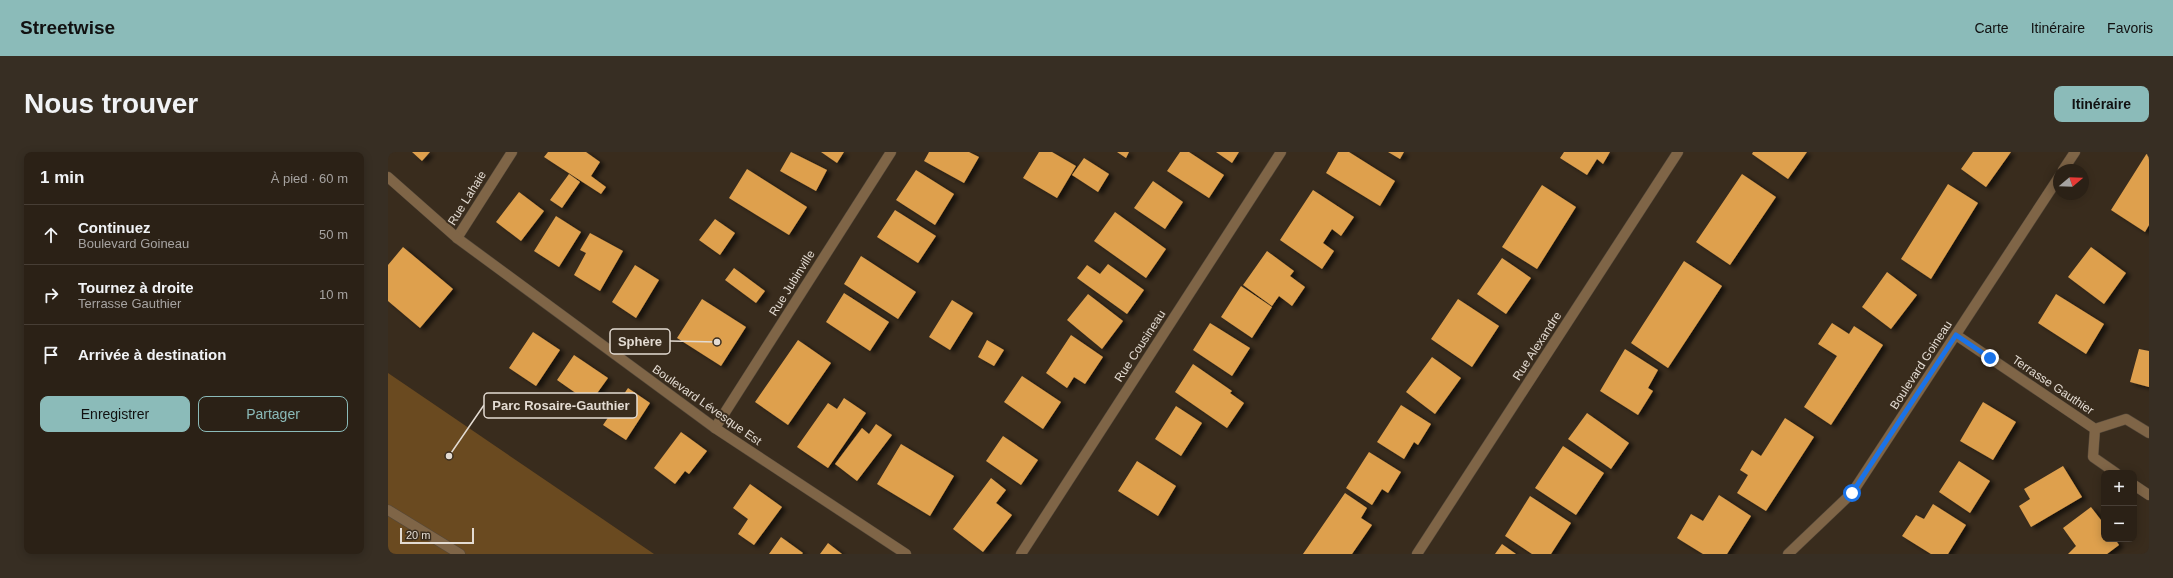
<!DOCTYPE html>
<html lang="fr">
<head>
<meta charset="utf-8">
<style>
	body { margin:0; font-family:Arial,sans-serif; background:#372e23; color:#f1f3f6 }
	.controls { position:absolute; right:12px; bottom:12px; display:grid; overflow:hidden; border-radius:8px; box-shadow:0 2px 10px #0003 }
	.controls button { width:36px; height:36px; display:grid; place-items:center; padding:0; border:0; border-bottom:1px solid #473e35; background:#2b2116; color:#f1f3f6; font:20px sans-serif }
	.compass { position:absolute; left:1665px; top:12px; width:36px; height:36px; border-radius:50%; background:#2b2116; box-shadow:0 2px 10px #0003; rotate:71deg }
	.scale { position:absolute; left:12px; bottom:10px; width:74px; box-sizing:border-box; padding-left:4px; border:2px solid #e3dbd2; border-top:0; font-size:11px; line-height:14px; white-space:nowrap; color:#e3dbd2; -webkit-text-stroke:3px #392c1d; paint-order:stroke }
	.stop { position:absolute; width:12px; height:12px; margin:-9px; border:3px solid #1a73e8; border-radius:50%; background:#fff }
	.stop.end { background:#1a73e8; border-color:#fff; box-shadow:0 1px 4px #0008 }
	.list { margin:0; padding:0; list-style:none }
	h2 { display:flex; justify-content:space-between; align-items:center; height:52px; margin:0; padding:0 16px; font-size:17px }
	h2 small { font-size:13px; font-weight:400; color:#a6a3a1 }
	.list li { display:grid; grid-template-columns:26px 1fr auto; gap:12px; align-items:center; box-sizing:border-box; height:60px; padding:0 16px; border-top:1px solid #473e35 }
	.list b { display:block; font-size:15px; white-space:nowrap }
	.list p { margin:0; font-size:13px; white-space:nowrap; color:#a6a3a1 }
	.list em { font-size:13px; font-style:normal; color:#a6a3a1 }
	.actions { display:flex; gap:8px; padding:12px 16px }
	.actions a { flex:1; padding:9px 0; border:1px solid #8bbbb9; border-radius:8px; text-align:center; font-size:14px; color:#8bbbb9 }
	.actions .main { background:#8bbbb9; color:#111 }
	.icon { flex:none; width:22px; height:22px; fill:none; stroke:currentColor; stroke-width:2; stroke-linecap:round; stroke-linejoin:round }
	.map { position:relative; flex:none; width:1761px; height:402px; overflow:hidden; border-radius:8px }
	header { display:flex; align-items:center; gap:24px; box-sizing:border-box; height:56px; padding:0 20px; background:#8bbbb9; color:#111 }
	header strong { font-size:19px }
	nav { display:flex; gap:22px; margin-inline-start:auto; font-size:14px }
	.intro { display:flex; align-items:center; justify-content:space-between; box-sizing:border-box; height:96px; padding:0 24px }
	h1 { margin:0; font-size:28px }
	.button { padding:10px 18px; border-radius:8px; background:#8bbbb9; color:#111; font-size:14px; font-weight:700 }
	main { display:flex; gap:24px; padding:0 24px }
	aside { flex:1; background:#2b2116; border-radius:8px; box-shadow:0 2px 10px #0003 }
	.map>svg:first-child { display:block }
	.green { fill:#6a4a20 }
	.building { fill:#dea04e; filter:url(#shadow) }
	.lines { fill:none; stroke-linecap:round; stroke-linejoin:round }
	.service-casing { stroke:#54483a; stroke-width:11 }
	.minor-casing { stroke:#54483a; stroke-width:11 }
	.tertiary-casing { stroke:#54483a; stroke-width:11 }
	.service { stroke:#7f6547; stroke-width:10 }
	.minor { stroke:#7f6547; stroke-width:10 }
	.tertiary { stroke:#7f6547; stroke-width:10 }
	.route { stroke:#1a73e8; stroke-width:5 }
	.labels { text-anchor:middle; stroke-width:4; stroke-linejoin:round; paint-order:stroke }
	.street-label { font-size:12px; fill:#e3dbd2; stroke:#392c1d }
	.leader { fill:none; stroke:#e3dbd2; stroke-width:1.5 }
	.callout-dot { fill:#e3dbd2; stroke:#392c1d; stroke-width:1.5 }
	.callout { fill:#392c1d; stroke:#e3dbd2; stroke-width:1.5 }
	.callout-label { font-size:13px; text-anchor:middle; font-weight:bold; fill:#e3dbd2 }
</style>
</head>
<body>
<header>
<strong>Streetwise</strong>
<nav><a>Carte</a><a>Itinéraire</a><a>Favoris</a></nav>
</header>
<div class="intro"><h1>Nous trouver</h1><a class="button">Itinéraire</a></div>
<main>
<aside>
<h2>1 min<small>À pied · 60 m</small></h2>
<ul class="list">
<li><svg class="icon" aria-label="ahead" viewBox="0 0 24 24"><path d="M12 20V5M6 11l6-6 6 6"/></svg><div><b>Continuez</b><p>Boulevard Goineau</p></div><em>50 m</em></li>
<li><svg class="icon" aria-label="right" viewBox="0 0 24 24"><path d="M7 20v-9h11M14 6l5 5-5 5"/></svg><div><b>Tournez à droite</b><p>Terrasse Gauthier</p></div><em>10 m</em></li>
<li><svg class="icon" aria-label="arrive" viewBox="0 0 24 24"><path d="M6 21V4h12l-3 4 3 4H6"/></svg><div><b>Arrivée à destination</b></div></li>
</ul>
<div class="actions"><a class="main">Enregistrer</a><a>Partager</a></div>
</aside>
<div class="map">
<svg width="1761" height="402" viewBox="0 0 1761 402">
	<defs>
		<filter id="shadow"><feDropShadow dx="4.5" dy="2.5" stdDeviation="2" flood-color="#0009"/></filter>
	</defs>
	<rect width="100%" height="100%" fill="#392c1d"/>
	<path class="green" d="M0 221 244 387 266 402H0Z"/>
	<path class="building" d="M24 0H42L34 9Z
		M160 0H198L212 10 203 24 218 35 213 42 156 5Z
		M403 0 439 18 428 39 392 19Z
		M433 0H456L449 11Z
		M541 0H581L591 5 576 31 536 9Z
		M651 0H664L688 14 669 46 635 26Z
		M729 0H741L738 6Z
		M792 0H801L836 23 821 46 779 19Z
		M828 0H851L844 11Z
		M950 0H961L1007 29 992 54 938 21Z
		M1000 0H1016L1012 7Z
		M1176 0H1222L1215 12 1209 7 1199 23 1172 6Z
		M1365 0H1419L1400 27 1364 2Z
		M1585 0H1623L1598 35 1573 17Z
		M1759 1 1761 2V73L1757 80 1723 58Z
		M696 6 721 22 710 40 684 23Z
		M359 17 419 55 401 83 341 46Z
		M528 18 566 42 547 73 508 48Z
		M181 22 192 30 174 56 162 48Z
		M1354 22 1388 45 1342 113 1308 90Z
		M765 29 795 50 777 77 746 56Z
		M1560 32 1590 51 1543 127 1513 107Z
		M1154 33 1188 55 1149 117 1114 95Z
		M925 38 966 65 953 84 944 77 935 91 946 99 934 117 892 88Z
		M131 40 156 59 133 89 108 70Z
		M507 58 548 84 530 111 489 85Z
		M727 60 778 97 758 126 706 89Z
		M168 64 193 80 171 115 146 99Z
		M327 67 347 81 332 103 311 88Z
		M202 81 235 99 212 139 186 123 198 101 192 98Z
		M15 95 65 137 32 176 0 149V113Z
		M1703 95 1738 121 1716 152 1680 125Z
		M879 99 906 119 902 124 917 135 904 154 891 144 884 154 855 133Z
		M473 104 528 140 510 167 456 132Z
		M1114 106 1143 126 1118 162 1089 142Z
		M1296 109 1334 134 1280 216 1243 191Z
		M720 112 756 138 739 162 689 126 699 113 712 122Z
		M247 113 271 128 248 166 224 150Z
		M346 116 377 139 368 151 337 128Z
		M1499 120 1529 143 1503 177 1474 155Z
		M853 134 884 155 864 186 833 165Z
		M456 141 501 170 482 199 438 170Z
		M700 142 735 169 714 197 679 168Z
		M1668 142 1716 172 1698 202 1650 171Z
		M314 147 358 175 333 214 289 186Z
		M1070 147 1111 174 1084 215 1043 187Z
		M564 148 585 161 562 198 541 185Z
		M822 171 862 196 844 224 805 198Z
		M1444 171 1461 182 1466 174 1495 193 1443 273 1416 255 1449 204 1430 192Z
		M145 180 172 198 148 234 121 216Z
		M683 183 715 205 697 232 686 225 679 236 658 221Z
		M410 188 443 211 400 273 367 250Z
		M599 188 616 198 606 214 590 205Z
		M1237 197 1270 218 1260 236 1265 239 1250 263 1212 239Z
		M1751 197 1761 199V235L1742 230Z
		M186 203 220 226 202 251 169 228Z
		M1044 205 1073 226 1047 262 1018 240Z
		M805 212 844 239 842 241 856 251 839 276 787 240Z
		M634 224 673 250 655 277 616 250Z
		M240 236 262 251 238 288 215 273Z
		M456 246 478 261 440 316 409 295 440 251 449 257Z
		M1595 250 1628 270 1605 308 1572 289Z
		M1013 253 1043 272 1030 293 1026 290 1016 307 989 290Z
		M788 254 814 271 793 304 767 287Z
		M1199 261 1241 291 1223 317 1180 287Z
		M1397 266 1426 285 1378 359 1349 341 1360 323 1352 318 1364 298 1373 304Z
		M488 272 504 283 469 329 447 312 474 276 481 282Z
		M293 280 319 299 301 322 297 319 287 332 266 316Z
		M615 284 650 308 633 333 598 309Z
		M513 292 566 324 542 364 489 332Z
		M1175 294 1216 321 1188 363 1147 336Z
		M981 300 1013 320 1000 341 994 337 984 353 958 336Z
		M749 309 788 334 770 364 730 339Z
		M1571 309 1602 329 1582 361 1551 340Z
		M1675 314 1694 345 1643 375 1631 354 1642 347 1636 337Z
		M603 326 618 338 608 351 624 363 595 400 565 377Z
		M362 332 394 355 366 393 350 382 360 367 345 356Z
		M957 341 979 356 973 366 984 373 964 402H915Z
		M1331 343 1363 364 1339 402H1315L1289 386 1303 362 1315 369Z
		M1142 344 1183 371 1163 402H1144L1117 384Z
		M1545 352 1578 373 1560 402H1543L1514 384 1528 363 1536 367Z
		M1703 355 1716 372V387H1727L1731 393 1719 402H1680L1688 394 1675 376Z
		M393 385 415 401 414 402H381Z
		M440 391 454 402H432Z
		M1114 392 1128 402H1107Z"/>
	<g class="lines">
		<defs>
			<path id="service" d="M0 358 72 402"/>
			<path id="minor" d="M1675 18 1687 0
				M69 86 124 0
				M1568 183 1707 277
				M327 276 503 0
				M1707 277 1738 267 1761 281
				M1707 277 1705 305 1728 321
				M1746 333 1761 343
				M633 402 893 0
				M1029 402 1290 0
				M1400 402 1464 341 1671 25"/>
			<path id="tertiary" d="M0 25 69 86 327 276 518 402"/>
		</defs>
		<use href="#service" class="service-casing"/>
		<use href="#minor" class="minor-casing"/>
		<use href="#tertiary" class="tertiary-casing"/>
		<use href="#service" class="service"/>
		<use href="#minor" class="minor"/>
		<use href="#tertiary" class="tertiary"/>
	</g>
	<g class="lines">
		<path class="route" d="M1464 341 1568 183 1602 206"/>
	</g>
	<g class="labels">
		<g class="street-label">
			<text transform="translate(79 46) rotate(-58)" y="4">Rue Lahaie</text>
			<text transform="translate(404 131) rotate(-58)" y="4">Rue Jubinville</text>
			<text transform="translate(752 194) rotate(-57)" y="4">Rue Cousineau</text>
			<text transform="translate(1149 194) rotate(-57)" y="4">Rue Alexandre</text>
			<text transform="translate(1533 213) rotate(-57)" y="4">Boulevard Goineau</text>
			<text transform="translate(1665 233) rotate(34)" y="4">Terrasse Gauthier</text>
			<text transform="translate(319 253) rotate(35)" y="4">Boulevard Lévesque Est</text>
		</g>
	</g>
	<path class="leader" d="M329 190L282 189M61 304L96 253"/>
	<g class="callout-dot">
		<circle cx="329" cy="190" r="4"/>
		<circle cx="61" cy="304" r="4"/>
	</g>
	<g class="callout">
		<rect x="222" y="177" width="60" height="25" rx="4"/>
		<rect x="96" y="241" width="153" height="25" rx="4"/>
	</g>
	<g class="callout-label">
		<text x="252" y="194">Sphère</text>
		<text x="173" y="258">Parc Rosaire-Gauthier</text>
	</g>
</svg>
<div class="controls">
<button>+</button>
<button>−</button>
</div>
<svg class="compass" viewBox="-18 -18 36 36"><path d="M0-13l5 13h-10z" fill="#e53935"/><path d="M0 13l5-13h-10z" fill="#a6a3a1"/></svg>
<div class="scale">20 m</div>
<div class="stop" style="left:1464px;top:341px"></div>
<div class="stop end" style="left:1602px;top:206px"></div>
</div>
</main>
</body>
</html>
